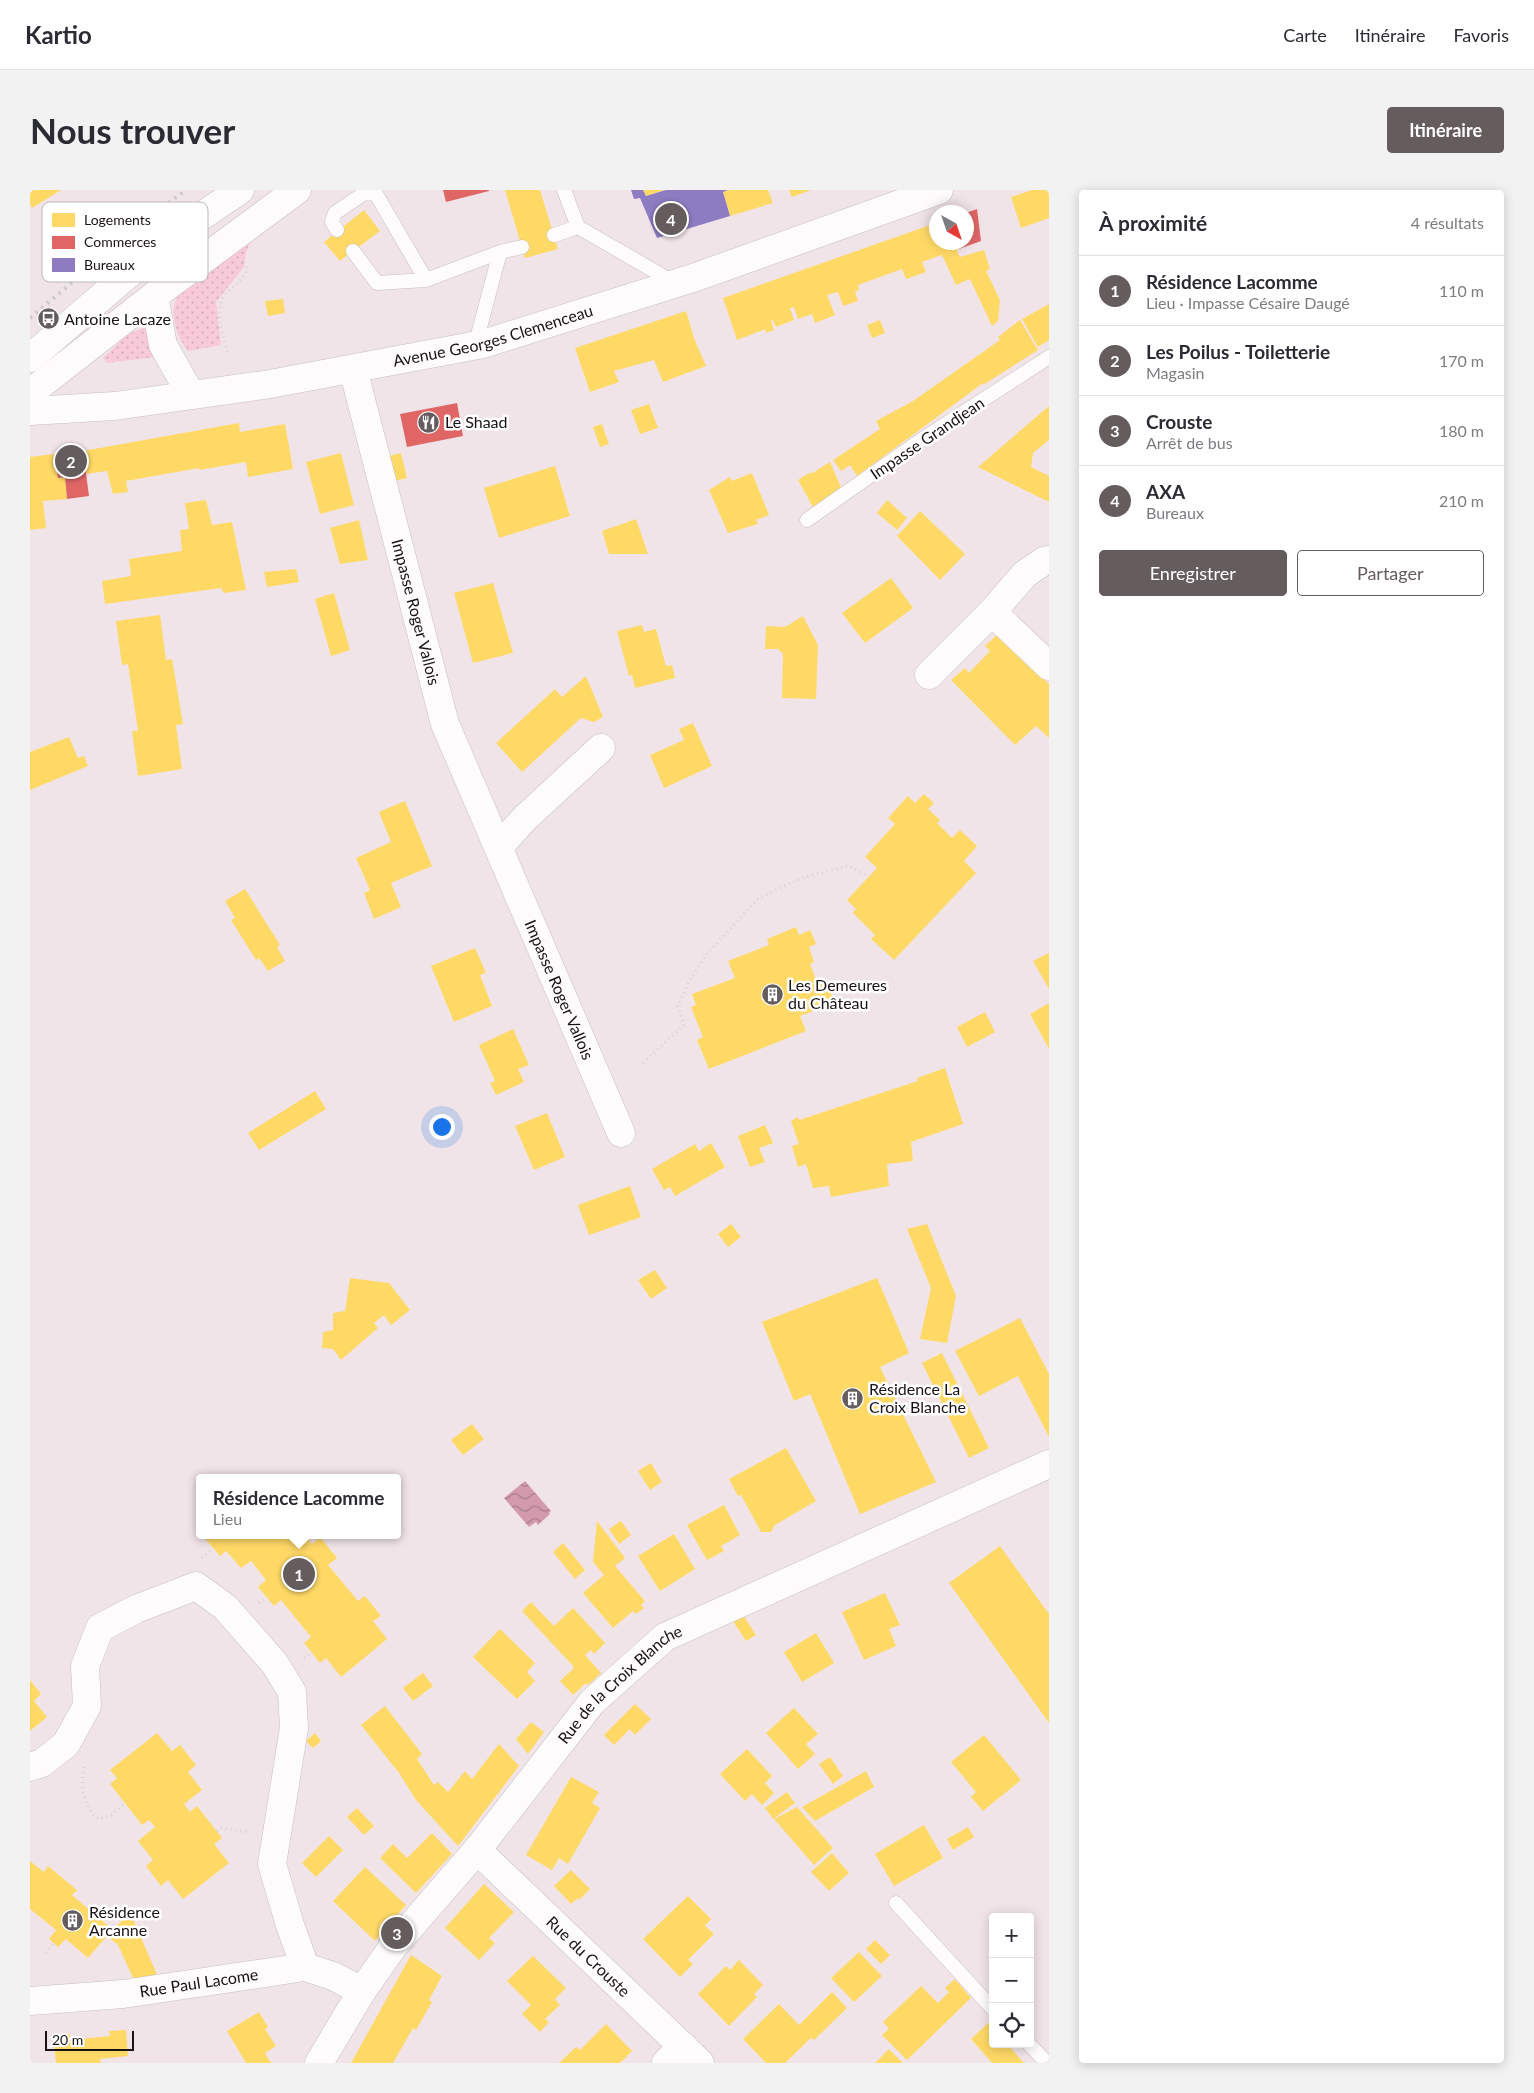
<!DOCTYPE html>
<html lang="fr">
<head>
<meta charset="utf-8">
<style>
	body { margin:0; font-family:Lato,sans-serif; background:#f2f2f3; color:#2b2b33 }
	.controls { position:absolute; right:15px; bottom:15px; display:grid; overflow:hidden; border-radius:5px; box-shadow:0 2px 12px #0003 }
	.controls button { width:45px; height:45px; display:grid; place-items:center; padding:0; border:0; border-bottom:1px solid #e1e1e2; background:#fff; color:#2b2b33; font:25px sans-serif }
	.compass { position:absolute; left:899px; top:15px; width:45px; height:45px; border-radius:50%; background:#fff; box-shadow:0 2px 12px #0003; rotate:140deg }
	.scale { position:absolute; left:15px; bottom:12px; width:89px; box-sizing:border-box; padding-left:5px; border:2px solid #191214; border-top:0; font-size:14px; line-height:18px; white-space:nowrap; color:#191214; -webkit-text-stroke:4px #fff; paint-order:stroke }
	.you { position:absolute; left:411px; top:936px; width:18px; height:18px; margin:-12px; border:4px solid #fff; border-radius:50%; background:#1a73e8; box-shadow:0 0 0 8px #1a73e833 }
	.badge { display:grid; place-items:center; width:32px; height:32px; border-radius:50%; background:#655c5e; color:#fff; font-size:16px; font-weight:700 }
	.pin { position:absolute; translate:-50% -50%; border:2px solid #fff; box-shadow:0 1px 5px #0006 }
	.popup { position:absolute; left:166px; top:1284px; width:205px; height:65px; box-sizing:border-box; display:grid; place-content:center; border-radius:5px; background:#fff; filter:drop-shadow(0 1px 4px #0005); font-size:16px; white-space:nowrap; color:#7c7c81 }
	.popup b { font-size:19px; color:#2b2b33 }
	.popup::after { content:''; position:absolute; left:50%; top:100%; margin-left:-10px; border:10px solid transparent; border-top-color:#fff }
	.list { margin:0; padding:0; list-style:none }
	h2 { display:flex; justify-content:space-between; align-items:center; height:65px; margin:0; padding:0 20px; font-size:21px }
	h2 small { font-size:16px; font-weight:400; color:#7c7c81 }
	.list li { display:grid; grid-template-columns:32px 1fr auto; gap:15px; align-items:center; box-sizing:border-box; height:70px; padding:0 20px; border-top:1px solid #e1e1e2 }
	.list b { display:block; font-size:19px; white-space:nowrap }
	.list p { margin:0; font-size:16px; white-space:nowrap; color:#7c7c81 }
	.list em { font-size:16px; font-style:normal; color:#7c7c81 }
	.actions { display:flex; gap:10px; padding:15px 20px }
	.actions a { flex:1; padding:11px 0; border:1px solid #655c5e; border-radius:5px; text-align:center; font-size:18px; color:#655c5e }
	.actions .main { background:#655c5e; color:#fff }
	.icon { flex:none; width:28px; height:28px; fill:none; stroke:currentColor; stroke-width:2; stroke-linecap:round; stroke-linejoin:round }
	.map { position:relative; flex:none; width:1019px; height:1873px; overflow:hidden; border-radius:5px }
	header { display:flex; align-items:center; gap:30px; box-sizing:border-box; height:70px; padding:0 25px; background:#fff; border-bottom:1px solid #e1e1e2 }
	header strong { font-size:24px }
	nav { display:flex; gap:28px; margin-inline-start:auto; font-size:18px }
	.intro { display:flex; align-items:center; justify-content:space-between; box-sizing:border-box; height:120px; padding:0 30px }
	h1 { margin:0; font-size:35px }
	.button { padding:12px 22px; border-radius:5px; background:#655c5e; color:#fff; font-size:18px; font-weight:700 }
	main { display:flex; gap:30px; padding:0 30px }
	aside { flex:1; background:#fff; border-radius:5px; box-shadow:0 2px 12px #0003 }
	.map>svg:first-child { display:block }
	.grass { fill:url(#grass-dots) }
	.water { fill:url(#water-waves) }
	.homes { fill:#ffd966 }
	.shops { fill:#e06666 }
	.offices { fill:#8e7cc3 }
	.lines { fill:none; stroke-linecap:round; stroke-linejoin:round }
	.lane-casing { stroke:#c7bec0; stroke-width:15 }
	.street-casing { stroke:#c7bec0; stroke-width:29 }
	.secondary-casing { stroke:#c7bec0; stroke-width:29 }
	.path { stroke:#d7d2d4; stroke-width:3; stroke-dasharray:1 4; stroke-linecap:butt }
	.lane { stroke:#fdfbfc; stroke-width:14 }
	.street { stroke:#fdfbfc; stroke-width:28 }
	.secondary { stroke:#fdfbfc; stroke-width:28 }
	.rail { stroke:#cdcacb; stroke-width:4; stroke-dasharray:2.5 5; stroke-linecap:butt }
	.labels { text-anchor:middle; stroke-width:5; stroke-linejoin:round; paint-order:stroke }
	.poi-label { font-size:16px; fill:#191214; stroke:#fff; text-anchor:start }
	.street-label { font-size:16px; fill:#191214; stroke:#fff }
	.key { fill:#fff; stroke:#bab8b8; stroke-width:1 }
	.key-label { font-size:14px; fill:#191214 }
</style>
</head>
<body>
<header>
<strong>Kartio</strong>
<nav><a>Carte</a><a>Itinéraire</a><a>Favoris</a></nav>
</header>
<div class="intro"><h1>Nous trouver</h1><a class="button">Itinéraire</a></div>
<main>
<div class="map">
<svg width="1019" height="1873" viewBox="0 0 1019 1873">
	<defs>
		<pattern id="grass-dots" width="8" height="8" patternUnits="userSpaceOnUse" patternTransform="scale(1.25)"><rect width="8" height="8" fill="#f8cad9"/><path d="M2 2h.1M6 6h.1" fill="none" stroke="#d4acb9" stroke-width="1.8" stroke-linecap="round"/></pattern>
		<pattern id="water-waves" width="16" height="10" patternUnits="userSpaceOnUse" patternTransform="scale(1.25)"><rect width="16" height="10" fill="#d39aae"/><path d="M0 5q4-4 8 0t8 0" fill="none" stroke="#aa7c8c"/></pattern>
	</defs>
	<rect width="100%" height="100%" fill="#f1e4e8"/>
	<path class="grass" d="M224 45 216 62 214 77 186 112 191 155 158 161C148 149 139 125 146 110 153 95 208 58 224 45Z
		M114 137 119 142 126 167 77 173 73 168 97 145Z"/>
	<path class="water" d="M495 1291 521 1321 519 1323 520 1324 508 1335 506 1332 499 1337 474 1308Z"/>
	<path class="homes" d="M0 0H31L2 18 0 14Z
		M475 0H510L528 59 495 68Z
		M613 0H635L616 6Z
		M699 0H738L743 13 700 26 693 2Z
		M759 0H781L762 7Z
		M1002 0H1019V28L991 38 981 7Z
		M334 20 350 41 310 71 294 52Z
		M906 33V52H926L929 59 927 61 930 67 954 60 960 79 956 81 970 110 968 131 962 136 940 89 926 95 912 65 892 72 896 82 876 89 872 79 828 95 829 100 825 102 828 111 813 116 808 102 797 105 805 125 785 133 782 124 768 129 764 117 760 118 764 130 746 137 743 130 741 131 744 140 736 143 735 139 707 150 693 108Z
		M253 109 255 123 238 126 235 111Z
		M1019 114V150L1008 157 992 129Z
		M656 121 664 148 676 176 633 192 624 170 584 181 589 192 560 202 545 158Z
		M850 130 855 143 842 148 837 135Z
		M990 130 1008 160 953 195V193L827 286 820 275 811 281 803 270 850 239 846 231 883 211 970 150 968 147Z
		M619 214 628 238 610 244 601 220Z
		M1019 216V250L1003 263 1001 277 1019 286V312L948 277Z
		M209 233 210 242 255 234 263 279 218 287 216 272 169 280V278L96 291 98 302 83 304 77 281 56 284 53 261Z
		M572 234 579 254 570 257 563 237Z
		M311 263 324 315 290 324 276 272Z
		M371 263 377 288 365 291 359 266Z
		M24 264 28 288 35 287 37 309 13 311 16 338 0 340V267Z
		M800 272 811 297 783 317 768 290 781 282V284Z
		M525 276 540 326 469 348 454 298Z
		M722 283 739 325 726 330 728 334 698 343 679 300 700 287 702 291Z
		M176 310 182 335 202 332 216 400 194 403 191 398 75 414 72 391 101 386 99 369 152 361 150 340 159 339 155 313Z
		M857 310 877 328 867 340 847 323Z
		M890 321 935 364 910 390 867 346Z
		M606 329 618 364H579L572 341Z
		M329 330 338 370 310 374 300 338Z
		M266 379 269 392 237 397 234 382Z
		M861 388 883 418 835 453 812 423Z
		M463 393 483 463 443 473 424 403Z
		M304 403 320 460 301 466 285 409Z
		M130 425 136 470 142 469 153 534 146 535 152 579 108 586 102 541H108L98 474 92 475 86 431Z
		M773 426 788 455 786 509 752 508 753 464 748 459H735L736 436 755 437Z
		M612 435 614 442 626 439 636 476 642 475 645 488 605 498 602 485 599 486 587 441Z
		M968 444 1019 494V548L1006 536 985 555 921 490 935 478 939 483 960 461 955 456Z
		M556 486 573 527 564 532 551 528 492 582 466 553 525 499 532 507Z
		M663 533 682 576 634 598 620 565 654 550 649 539Z
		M39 547 48 568 54 566 58 576 0 600V562Z
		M894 604 904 613 898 619 910 630 907 633 922 648 930 640 947 656 934 671 946 683 864 770 841 749 845 745 823 723 826 719 817 710 847 678 835 667 865 634 858 628 878 606 885 613Z
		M375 611 402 676 361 693 371 717 344 729 334 703 340 700 326 668 361 652 349 622Z
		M215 699 250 755 247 757 255 771 238 781 229 768 226 770 201 730 205 728 195 711Z
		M766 737 769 745 780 740 786 754 779 757 784 772 780 774 787 792 795 788 805 813 770 826 776 841 679 879 667 850 673 847 661 817 666 815 662 804 705 788 698 771 739 755 737 749Z
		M445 758 456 783 450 785 462 816 424 832 401 776Z
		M1019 763V799L1003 771Z
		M1019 813V859L1000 824Z
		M955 822 965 842 937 857 927 837Z
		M483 839 499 875 488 879 494 892 466 905 460 893 465 891 449 855Z
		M915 878 933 934 881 952 883 971 857 974 859 996 801 1007 799 996 783 998 776 974 768 977 762 956 769 954 761 931 768 927 769 930 888 891 887 888Z
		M285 901 296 919 229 960 218 943Z
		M517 923 535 967 504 980 485 936Z
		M735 935 743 953 729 958 735 972 720 977 708 946Z
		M681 953 695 977 645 1006 640 997 634 1000 622 979 665 954 669 961Z
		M600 996 611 1027 559 1045 548 1015Z
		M701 1034 711 1047 698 1057 688 1044Z
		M897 1034 926 1106 917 1153 890 1149 901 1098 877 1039Z
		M625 1080 637 1098 621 1109 608 1090Z
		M320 1088 359 1093 380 1120 361 1135 354 1125 344 1133 348 1138 311 1170 303 1159 292 1158 293 1142 303 1140V1123L315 1121Z
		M847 1088 879 1163 850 1177 906 1292 830 1324 780 1204 764 1211 732 1132Z
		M990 1128 1019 1184V1247L988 1186 949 1206 925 1161Z
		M912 1163 959 1258 939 1268 892 1173Z
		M442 1234 454 1249 433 1265 421 1250Z
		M756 1258 786 1311 745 1335 741 1342H731L711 1305 708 1306 699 1289Z
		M621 1273 632 1292 620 1300 608 1281Z
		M694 1315 710 1345 691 1356 694 1361 677 1370 657 1335Z
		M567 1331 595 1368 585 1376 615 1411 611 1415 614 1418 606 1424 603 1421 583 1438 553 1403 574 1385 563 1372Z
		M591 1331 601 1345 589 1354 579 1339Z
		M644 1344 665 1379 630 1401 608 1366Z
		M172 1345H274L282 1354 290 1347 307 1368 298 1375 328 1411 335 1406 351 1426 343 1431 357 1449 311 1487 296 1468 290 1473 274 1453 281 1447 251 1410 244 1416 228 1397 236 1390 221 1371 211 1378 196 1361 190 1366Z
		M533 1353 555 1380 545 1389 523 1362Z
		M970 1356 1019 1424V1533L919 1393Z
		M855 1403 870 1435 859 1439 866 1456 834 1470 812 1422Z
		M501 1412 524 1436 543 1418 575 1453 564 1464 561 1460 555 1465 571 1483 558 1495 556 1493 543 1505 530 1491 543 1479V1476L492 1421Z
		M713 1425 726 1445 716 1451 703 1431Z
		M470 1439 505 1473 497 1482 505 1491 487 1509 443 1467Z
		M786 1443 804 1473 772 1492 754 1462Z
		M393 1483 403 1496 383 1511 373 1498Z
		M0 1490 11 1504 4 1511 17 1527 0 1541Z
		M605 1514 621 1529 605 1545 600 1539 584 1555 574 1545Z
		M355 1516 392 1564 387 1569 404 1595 408 1592 418 1602 435 1581 442 1589 469 1554 489 1576 428 1656 386 1610 369 1583 331 1535Z
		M764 1518 788 1544 776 1554 785 1564 768 1579 736 1543Z
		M501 1532 514 1542 498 1564 486 1549Z
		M127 1543 142 1561 150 1555 166 1575 158 1582 172 1600 154 1614 160 1622 167 1616 192 1648 184 1654 199 1673 153 1709 138 1690 131 1696 116 1676 123 1670 108 1651 125 1637 119 1630 112 1635 80 1594 87 1588 80 1580Z
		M285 1543 291 1551 283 1558 276 1551Z
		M954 1545 991 1590 953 1621 941 1607 946 1602 921 1572Z
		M717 1559 742 1586 735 1593 744 1603 732 1615 722 1604 715 1611 690 1584Z
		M800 1567 813 1586 803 1594 789 1574Z
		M836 1581 844 1597 785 1631 772 1617Z
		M541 1587 569 1602 562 1613 570 1618 538 1674 529 1668 522 1680 496 1665Z
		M757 1602 765 1613 743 1629 735 1618Z
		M767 1617 803 1658 784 1675 744 1629Z
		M327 1618 344 1636 334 1645 317 1627Z
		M894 1635 913 1668 864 1696 845 1664Z
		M938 1637 944 1647 923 1660 917 1649Z
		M402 1643 422 1664 386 1703 350 1668 363 1654 377 1668Z
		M299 1646 313 1660 286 1687 272 1673Z
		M802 1663 819 1683 799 1701 781 1682Z
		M0 1671 14 1682 18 1676 47 1700 42 1705 83 1740 100 1722 128 1787 104 1790 88 1755 77 1746 58 1768 36 1749 28 1757 19 1749 26 1740 0 1719Z
		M335 1677 376 1715 345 1751 303 1711Z
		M541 1680 560 1699 549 1710 548 1708 541 1714 524 1696Z
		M454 1694 484 1722 459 1748 465 1753 449 1770 415 1738Z
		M658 1706 681 1729 675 1736 684 1744 658 1770 663 1774 650 1787 613 1749Z
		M845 1750 860 1765 851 1774 836 1759Z
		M829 1762 852 1786 824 1812 801 1788Z
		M381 1765 412 1786 399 1810 402 1812 386 1840 383 1838 363 1873H321Z
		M503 1766 536 1798 525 1809 530 1815 515 1829 519 1832 510 1842 492 1824 501 1815 477 1791Z
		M709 1770 733 1795 724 1804 727 1807 699 1836 668 1804 696 1776 700 1780Z
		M925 1789 941 1808 877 1870 852 1845 859 1839 853 1832 891 1796 908 1813 919 1802 915 1798Z
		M802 1802 817 1818 784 1850 781 1848 755 1873H736L713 1849 749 1814 769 1835Z
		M229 1822 238 1837 235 1839 246 1856 235 1863 241 1873H216L197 1841Z
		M958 1833 963 1839V1854H977L994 1873H962L941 1849Z
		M576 1834 602 1861 590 1873H529L546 1857 550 1860Z
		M96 1840 98 1866 70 1869 71 1873H26L23 1846 40 1844V1850L80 1846 79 1841Z
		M859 1859 872 1872 871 1873H845Z"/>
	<path class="shops" d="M413 0H459V1L416 12Z
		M947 19 951 51 929 59 926 52H936V23Z
		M427 213 433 246 377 257 370 224Z
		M53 261 59 306 37 309 35 287 28 288 24 264Z"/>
	<path class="offices" d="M601 0H613L616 6 636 0H698L693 2 700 26 627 48 610 8 604 9Z"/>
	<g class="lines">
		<defs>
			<path id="lane" d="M534 0 548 37
				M307 40 302 32 305 23 336 2 346 4 396 90
				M524 45 548 37 645 93
				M323 61 347 93 396 90 470 62
				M445 156 470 62 492 57
				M777 330 894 248 1019 167
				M866 1713 963 1819
				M999 1854 1017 1873"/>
			<g id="street">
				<path id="s1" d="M323 179 415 534 591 943"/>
				<path d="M962 422 1019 476"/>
				<path d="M899 485 962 422 995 384 1014 371 1019 370"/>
				<path d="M469 657 494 629 571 558"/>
				<path d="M0 1577 12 1573 36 1554 57 1516 55 1476 70 1438 106 1419 166 1396 195 1417 245 1474 262 1502 264 1538 242 1674 260 1735 275 1777"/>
				<path id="s2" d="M447 1660 670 1873"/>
				<path id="s3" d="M0 1811 93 1804 275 1777 303 1786 332 1801"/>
				<path d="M636 1873 653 1856"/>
			</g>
			<g id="secondary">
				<path d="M124 106 133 155 161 205"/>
				<path d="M0 168 144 45 210 0"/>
				<path d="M0 203 124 106 267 0"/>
				<path id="s4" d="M0 221 85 216 240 194 453 154 663 88 909 0"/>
				<path id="s5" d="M289 1873 332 1801 362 1758 447 1660 562 1512 635 1447 1019 1274"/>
			</g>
		</defs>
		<use href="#lane" class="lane-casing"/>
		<use href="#street" class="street-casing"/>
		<use href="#secondary" class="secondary-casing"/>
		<path class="path" d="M197 162C194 147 184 121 193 107 203 93 215 94 218 73
			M613 873 654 835 648 816 661 788 677 764 729 708 774 687 818 676 839 686
			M172 1368 183 1359
			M229 1413 237 1407
			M274 1468 282 1463
			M54 1577C50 1597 53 1614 68 1629L82 1625 95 1613
			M187 1641 190 1638 219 1642
			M16 1763 24 1753"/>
		<use href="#lane" class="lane"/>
		<use href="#street" class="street"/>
		<use href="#secondary" class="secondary"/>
		<path class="rail" d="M0 128 122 25 156 0"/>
	</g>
	<defs>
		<symbol id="bus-disc" viewBox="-11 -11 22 22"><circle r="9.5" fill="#655c5e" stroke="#fff"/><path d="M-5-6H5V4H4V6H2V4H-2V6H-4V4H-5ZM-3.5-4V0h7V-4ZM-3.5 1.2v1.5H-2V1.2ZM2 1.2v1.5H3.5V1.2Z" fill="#fff"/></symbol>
		<symbol id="restaurant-disc" viewBox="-11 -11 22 22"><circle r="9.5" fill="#655c5e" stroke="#fff"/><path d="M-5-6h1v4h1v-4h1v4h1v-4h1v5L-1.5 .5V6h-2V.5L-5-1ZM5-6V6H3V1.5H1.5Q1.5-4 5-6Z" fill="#fff"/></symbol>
		<symbol id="building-disc" viewBox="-11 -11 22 22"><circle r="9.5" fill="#655c5e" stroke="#fff"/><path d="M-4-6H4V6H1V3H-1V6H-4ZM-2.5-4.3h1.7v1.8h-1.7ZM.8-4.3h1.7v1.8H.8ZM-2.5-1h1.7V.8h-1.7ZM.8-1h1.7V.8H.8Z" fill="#fff"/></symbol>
	</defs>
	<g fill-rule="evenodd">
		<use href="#bus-disc" x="6" y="116" width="25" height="25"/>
		<use href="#restaurant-disc" x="386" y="220" width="25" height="25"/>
		<use href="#building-disc" x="730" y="792" width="25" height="25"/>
		<use href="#building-disc" x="810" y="1196" width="25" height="25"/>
		<use href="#building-disc" x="30" y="1718" width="25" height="25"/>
	</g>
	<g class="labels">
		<g class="poi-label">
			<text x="34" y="135">Antoine Lacaze</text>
			<text x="415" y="238">Le Shaad</text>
			<text x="758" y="801">Les Demeures<tspan x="758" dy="18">du Château</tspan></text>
			<text x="839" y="1205">Résidence La<tspan x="839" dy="18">Croix Blanche</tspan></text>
			<text x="59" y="1728">Résidence<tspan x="59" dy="18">Arcanne</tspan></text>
		</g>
		<g class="street-label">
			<text dy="6" stroke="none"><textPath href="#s4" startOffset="470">Avenue Georges Clemenceau</textPath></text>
			<text transform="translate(897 248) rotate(-34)" y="6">Impasse Grandjean</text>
			<text dy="6" stroke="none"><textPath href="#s1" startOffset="251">Impasse Roger Vallois</textPath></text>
			<text dy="6" stroke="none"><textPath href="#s1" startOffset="656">Impasse Roger Vallois</textPath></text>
			<text dy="6" stroke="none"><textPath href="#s5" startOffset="486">Rue de la Croix Blanche</textPath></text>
			<text dy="6" stroke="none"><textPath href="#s2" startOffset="154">Rue du Crouste</textPath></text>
			<text dy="6" stroke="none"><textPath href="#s3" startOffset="170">Rue Paul Lacome</textPath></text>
		</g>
	</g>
	<rect x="12" y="12" width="166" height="80" rx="8" class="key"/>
	<rect x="22" y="23" width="23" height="14" fill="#ffd966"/>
	<rect x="22" y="46" width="23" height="13" fill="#e06666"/>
	<rect x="22" y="68" width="23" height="14" fill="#8e7cc3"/>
	<g class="key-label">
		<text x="54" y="35">Logements</text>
		<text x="54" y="57">Commerces</text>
		<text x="54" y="80">Bureaux</text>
	</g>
</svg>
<div class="controls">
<button>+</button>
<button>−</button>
<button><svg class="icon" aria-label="locate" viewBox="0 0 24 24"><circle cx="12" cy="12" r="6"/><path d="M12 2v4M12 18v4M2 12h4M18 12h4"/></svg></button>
</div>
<svg class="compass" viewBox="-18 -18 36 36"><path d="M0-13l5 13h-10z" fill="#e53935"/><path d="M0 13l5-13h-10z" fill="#7c7c81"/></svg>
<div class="scale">20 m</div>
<div class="you"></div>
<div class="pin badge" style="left:269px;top:1384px">1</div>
<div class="popup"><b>Résidence Lacomme</b>Lieu</div>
<div class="pin badge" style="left:41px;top:271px">2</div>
<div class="pin badge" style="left:367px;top:1743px">3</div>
<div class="pin badge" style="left:641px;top:29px">4</div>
</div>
<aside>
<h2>À proximité<small>4 résultats</small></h2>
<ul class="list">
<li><span class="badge">1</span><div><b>Résidence Lacomme</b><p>Lieu · Impasse Césaire Daugé</p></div><em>110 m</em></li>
<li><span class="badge">2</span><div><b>Les Poilus - Toiletterie</b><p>Magasin</p></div><em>170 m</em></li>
<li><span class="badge">3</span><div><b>Crouste</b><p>Arrêt de bus</p></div><em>180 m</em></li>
<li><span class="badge">4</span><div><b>AXA</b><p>Bureaux</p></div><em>210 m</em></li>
</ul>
<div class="actions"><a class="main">Enregistrer</a><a>Partager</a></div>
</aside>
</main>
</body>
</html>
